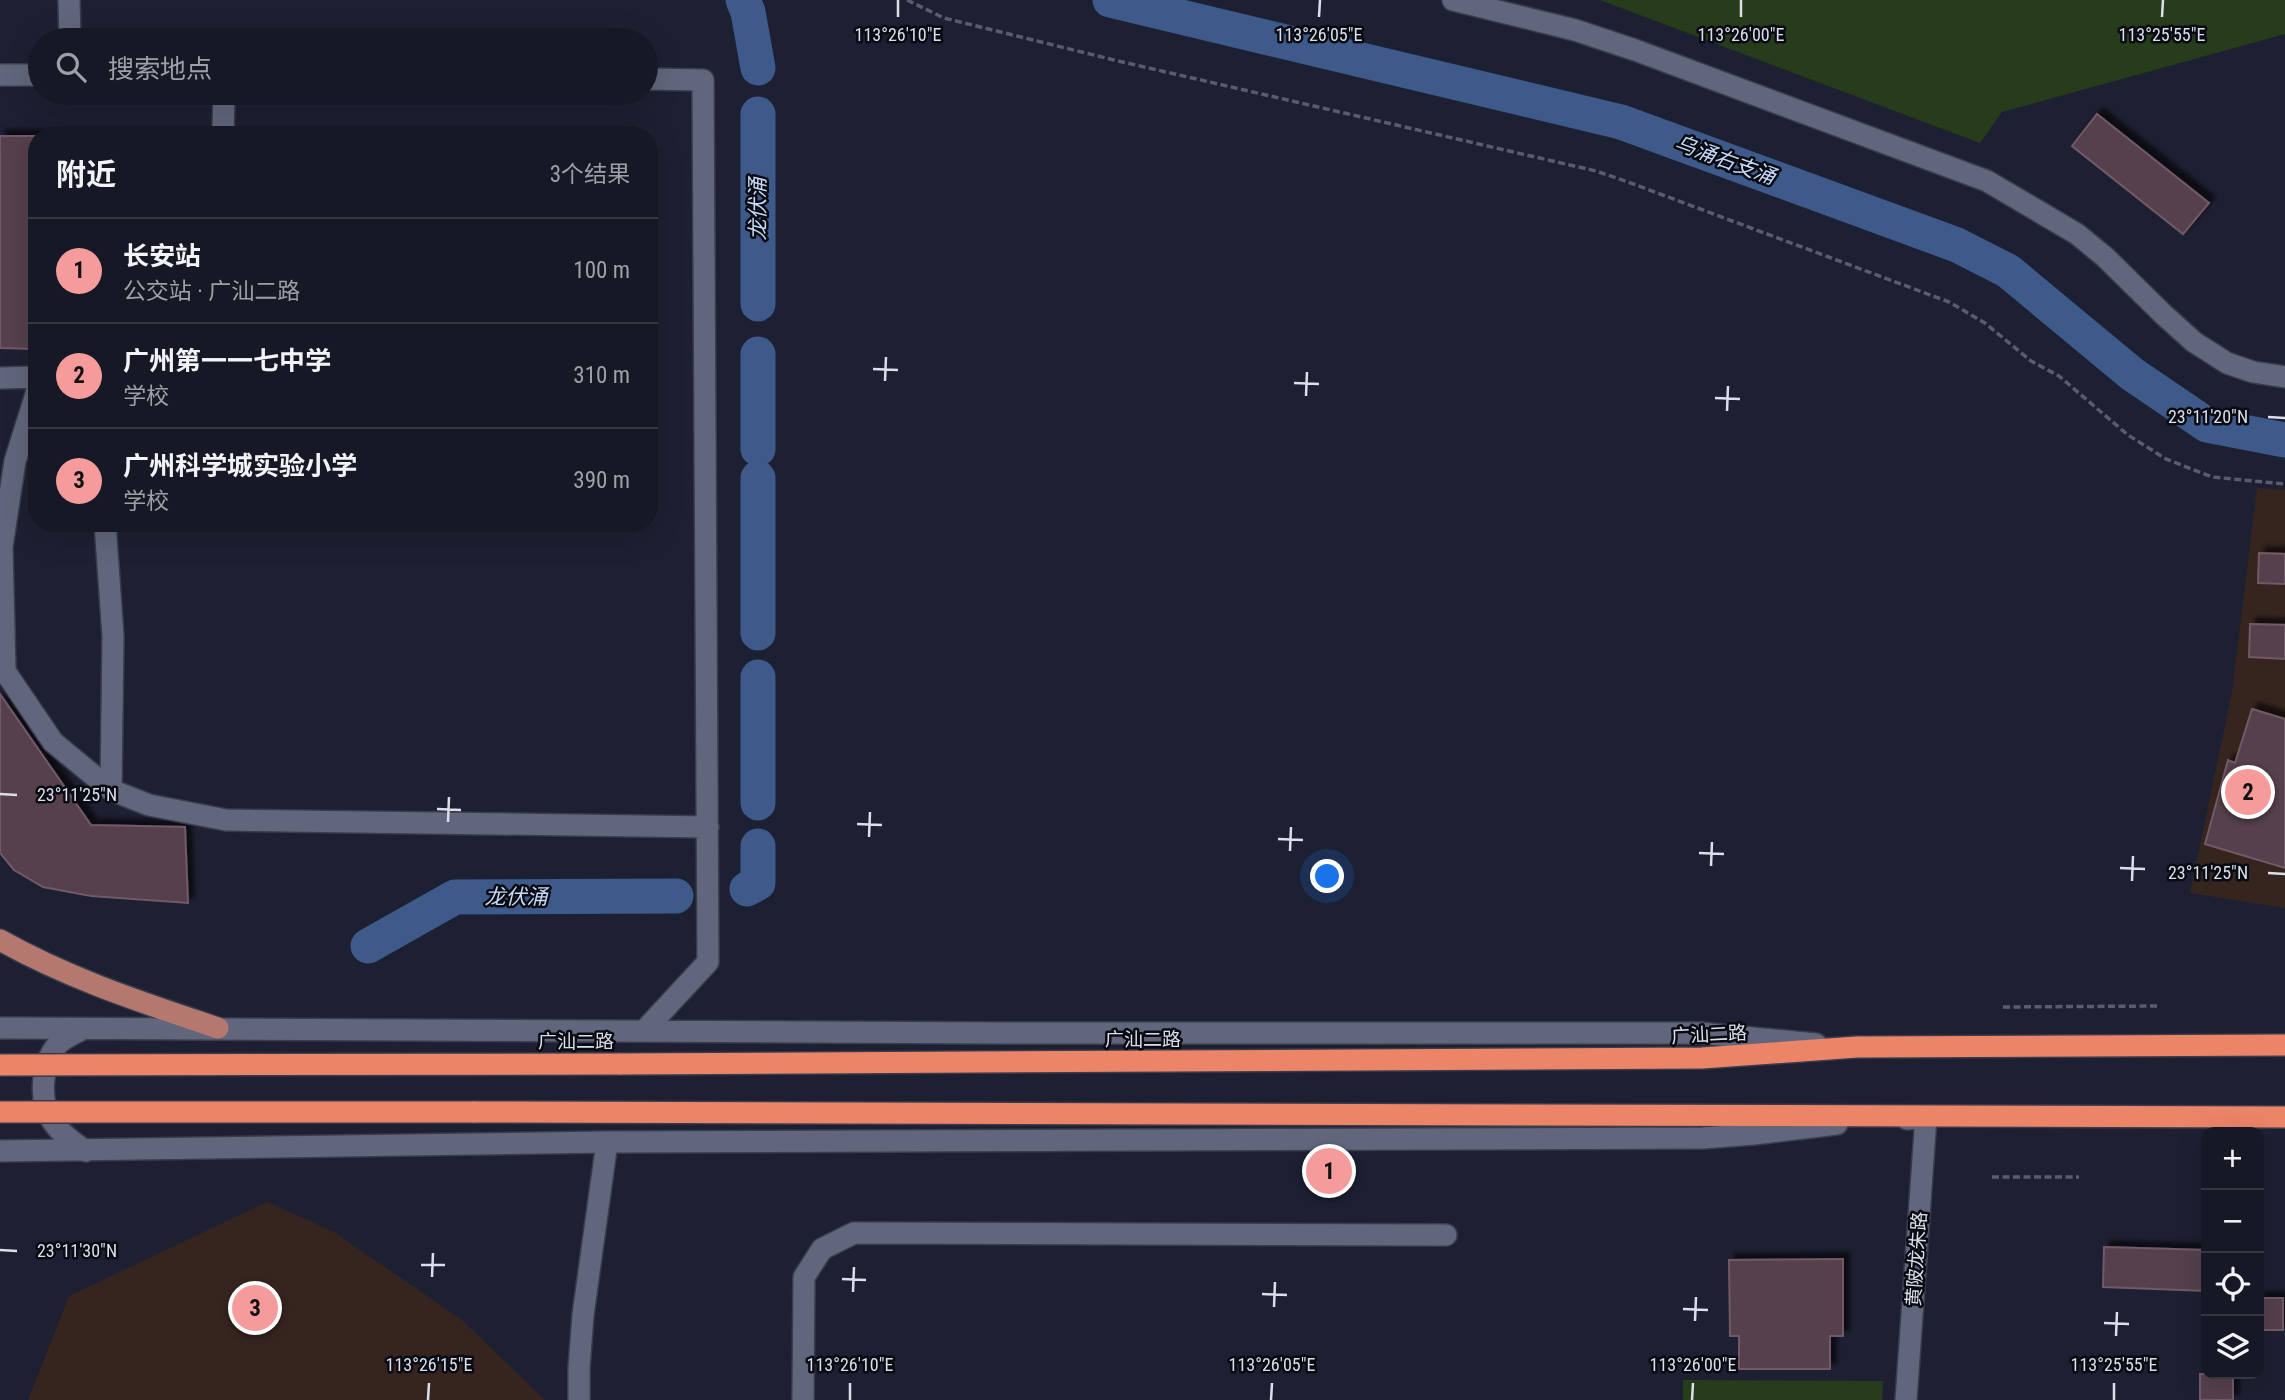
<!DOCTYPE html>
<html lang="zh">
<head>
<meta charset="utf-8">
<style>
	body { margin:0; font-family:"Roboto Condensed","Noto Sans SC",sans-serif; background:#232532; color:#f1f3f6 }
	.controls { position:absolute; right:21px; bottom:21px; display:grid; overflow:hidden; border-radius:14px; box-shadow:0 7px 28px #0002 }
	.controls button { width:63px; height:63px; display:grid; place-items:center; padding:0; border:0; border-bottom:2px solid #353743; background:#161826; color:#f1f3f6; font:35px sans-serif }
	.you { position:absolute; left:1328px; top:877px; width:24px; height:24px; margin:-18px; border:5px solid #fff; border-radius:50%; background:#1a73e8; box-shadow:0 0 0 10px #1a73e833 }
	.badge { display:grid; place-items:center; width:46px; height:46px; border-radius:50%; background:#f59b9c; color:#111; font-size:23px; font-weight:700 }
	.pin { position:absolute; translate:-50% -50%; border:4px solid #fff; box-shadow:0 2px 7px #0006 }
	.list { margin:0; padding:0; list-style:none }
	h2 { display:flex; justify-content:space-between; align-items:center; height:91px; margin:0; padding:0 28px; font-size:30px }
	h2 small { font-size:23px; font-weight:400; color:#9ea0a7 }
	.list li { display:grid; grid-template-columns:46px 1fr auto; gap:21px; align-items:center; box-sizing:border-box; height:105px; padding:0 28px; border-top:2px solid #353743 }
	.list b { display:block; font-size:26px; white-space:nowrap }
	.list p { margin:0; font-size:23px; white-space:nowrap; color:#9ea0a7 }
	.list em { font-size:23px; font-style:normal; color:#9ea0a7 }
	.icon { flex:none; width:38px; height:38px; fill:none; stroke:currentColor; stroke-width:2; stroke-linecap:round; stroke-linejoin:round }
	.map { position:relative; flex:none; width:2285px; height:1400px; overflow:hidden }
	.search { position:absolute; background:#161826; box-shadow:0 7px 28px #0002; left:28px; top:28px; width:630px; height:77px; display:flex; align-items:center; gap:18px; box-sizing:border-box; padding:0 24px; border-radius:38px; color:#9ea0a7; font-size:26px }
	.panel { position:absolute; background:#161826; box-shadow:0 7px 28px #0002; left:28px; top:126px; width:630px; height:406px; border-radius:28px }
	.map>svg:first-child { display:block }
	.education { fill:#36241f }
	.green { fill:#273c1a }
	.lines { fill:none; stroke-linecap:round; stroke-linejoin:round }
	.river { stroke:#3e5a8b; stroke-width:35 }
	.building { fill:#553f4b; stroke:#715a66; stroke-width:2; filter:url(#shadow) }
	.minor-casing { stroke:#3a3c4c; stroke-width:24 }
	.major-casing { stroke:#3a3c4c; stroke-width:24 }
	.highway-casing { stroke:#3a3c4c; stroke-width:24 }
	.path { stroke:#595c6c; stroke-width:3.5; stroke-dasharray:7 3.5; stroke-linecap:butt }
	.minor { stroke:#61667c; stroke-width:21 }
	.major { stroke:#b4786f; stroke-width:21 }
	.highway { stroke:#ec8467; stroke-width:21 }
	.highway-bridge-casing { stroke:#3a3c4c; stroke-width:24; stroke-linecap:butt }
	.highway-bridge { stroke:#ec8467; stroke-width:21 }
	.ticks { fill:none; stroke:#dcdfeb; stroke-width:2.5 }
	.labels { text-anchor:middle; stroke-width:5; stroke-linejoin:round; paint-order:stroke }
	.street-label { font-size:19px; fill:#dcdfeb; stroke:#090b13 }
	.water-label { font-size:21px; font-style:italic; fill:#c7daf8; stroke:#090b13 }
	.ticks-label { font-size:18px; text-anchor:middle; fill:#dcdfeb; stroke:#090b13; stroke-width:5; stroke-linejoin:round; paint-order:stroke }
</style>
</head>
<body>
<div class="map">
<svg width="2285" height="1400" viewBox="0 0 2285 1400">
	<defs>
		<filter id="shadow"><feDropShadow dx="6" dy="-6" stdDeviation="2" flood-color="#0009"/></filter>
	</defs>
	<rect width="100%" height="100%" fill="#1d2032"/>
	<path class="education" d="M2257 488 2285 490V908L2190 893 2232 692Z
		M267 1202 334 1232 462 1320 545 1400H28L69 1296Z"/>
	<path class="green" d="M1600 0H2285V34L2002 112 1980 143Z
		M1683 1380 1883 1381 1882 1400H1683Z"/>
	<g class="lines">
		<path class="river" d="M743 0 748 12 758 68
			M1110 0 1621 122 1957 245 2008 271 2132 374 2207 425 2285 440
			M758 114V304
			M758 449V354
			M758 478V633
			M758 677V803
			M747 889 758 883V846
			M368 946 455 897 676 896"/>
	</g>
	<path class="building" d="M2097 114 2209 203 2183 234 2072 146Z
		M0 136H37V349L0 348Z
		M2259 553 2285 554V584L2258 583Z
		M2250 624 2285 625V659L2249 657Z
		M0 694 91 825 185 827 188 903 91 896 43 887 14 870 0 853Z
		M2252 709 2285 719V868L2205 844 2228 760 2235 763Z
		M2104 1247 2206 1250V1291L2103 1287Z
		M1843 1259V1336H1830V1369H1739V1336H1730L1729 1260Z
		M2259 1298H2283V1330H2259Z
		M2200 1374H2233V1400H2200Z"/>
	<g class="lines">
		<defs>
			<path id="minor" d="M69 0 70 40
				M1453 0 1575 30 1635 50 1987 181 2077 234 2105 257 2164 315 2194 342 2227 363 2253 372 2285 377
				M0 75H40
				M223 135 224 93
				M0 378 37 377
				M105 523 113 636 111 790
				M0 664 53 742 111 790 149 805 226 820 708 827
				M5 670 2 547 15 461 37 391
				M0 1028 1003 1033H1700L1816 1044
				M81 1030C73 1034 64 1038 58 1044 41 1064 38 1101 53 1122 61 1134 74 1143 86 1151
				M644 1031 708 962 703 80 646 79
				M0 1151 607 1142 1703 1138 1754 1134 1837 1124
				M579 1400V1368L583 1315 607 1142
				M803 1400 804 1277 822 1249 854 1233 1446 1235
				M1906 1400 1926 1117 1907 1119"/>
			<path id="major" d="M0 940C69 979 144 1003 218 1028"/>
			<path id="highway" d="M618 1064 1702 1058 1857 1047 2285 1045
				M473 1112 2285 1117"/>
		</defs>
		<use href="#minor" class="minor-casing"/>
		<use href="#major" class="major-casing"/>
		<use href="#highway" class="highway-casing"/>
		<path class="path" d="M907 0 944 18 1114 60 1596 171 1628 182 1949 302 1985 323 2031 361 2059 376 2128 435 2166 459 2212 477 2285 484
			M2003 1007 2159 1006
			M1992 1177H2079"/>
		<use href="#minor" class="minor"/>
		<use href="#major" class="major"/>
		<use href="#highway" class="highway"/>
		<defs>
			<path id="highway-bridge" d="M0 1065 618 1064
				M0 1112H473"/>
		</defs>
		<use href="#highway-bridge" class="highway-bridge-casing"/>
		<use href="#highway-bridge" class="highway-bridge"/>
	</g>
	<path class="ticks" d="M898 17V0M1319 17 1320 0M1741 17V0M2162 17 2163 0M873 369 898 370M885 381 886 357M1294 383 1319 384M1306 396 1307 372M1715 398 1740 399M1727 411 1728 386M2268 417 2285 418M0 794 17 795M437 809 461 810M448 822 449 797M857 824 882 825M869 837 870 812M1278 839 1303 840M1290 851 1291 827M1699 853 1724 854M1711 866 1712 842M2120 868 2145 869M2268 873 2285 874M2132 881 2133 856M0 1250 17 1251M421 1265H445M432 1277 433 1253M842 1279 866 1280M853 1292 854 1267M1262 1294 1287 1295M1274 1307 1275 1282M1683 1309 1708 1310M1695 1321 1696 1297M2104 1323 2129 1324M2116 1336 2117 1312M428 1400 429 1383M850 1400V1383M1271 1400 1272 1383M1692 1400 1693 1383M2114 1400V1383"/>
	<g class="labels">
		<g class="street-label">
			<text transform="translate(1709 1034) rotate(-3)" y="7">广汕二路</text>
			<text x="1143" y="1046">广汕二路</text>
			<text x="576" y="1048">广汕二路</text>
			<text transform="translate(1916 1259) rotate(-86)" y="7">黄陂龙朱路</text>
		</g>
		<g class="water-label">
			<text transform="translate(1725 160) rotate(20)" y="7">乌涌右支涌</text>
			<text transform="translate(758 209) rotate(-90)" y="7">龙伏涌</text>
			<text x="516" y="904">龙伏涌</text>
		</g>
	</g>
	<g class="ticks-label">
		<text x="898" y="41">113°26'10"E</text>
		<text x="1319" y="41">113°26'05"E</text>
		<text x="1741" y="41">113°26'00"E</text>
		<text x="2162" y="41">113°25'55"E</text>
		<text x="2208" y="423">23°11'20"N</text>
		<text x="77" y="801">23°11'25"N</text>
		<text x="2208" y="879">23°11'25"N</text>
		<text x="77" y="1257">23°11'30"N</text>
		<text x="429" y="1371">113°26'15"E</text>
		<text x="850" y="1371">113°26'10"E</text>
		<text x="1272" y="1371">113°26'05"E</text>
		<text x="1693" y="1371">113°26'00"E</text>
		<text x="2114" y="1371">113°25'55"E</text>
	</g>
</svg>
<div class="controls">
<button>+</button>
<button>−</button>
<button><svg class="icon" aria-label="locate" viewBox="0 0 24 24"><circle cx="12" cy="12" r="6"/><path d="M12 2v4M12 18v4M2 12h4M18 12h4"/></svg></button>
<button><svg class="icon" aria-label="layers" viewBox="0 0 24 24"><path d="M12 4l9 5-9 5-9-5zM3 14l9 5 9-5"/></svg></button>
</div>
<div class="you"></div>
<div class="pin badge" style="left:1329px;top:1171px">1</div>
<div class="pin badge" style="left:2248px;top:792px">2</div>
<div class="pin badge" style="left:255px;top:1308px">3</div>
<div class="search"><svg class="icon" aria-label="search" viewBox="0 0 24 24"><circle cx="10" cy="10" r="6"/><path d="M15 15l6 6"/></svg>搜索地点</div>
<section class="panel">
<h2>附近<small>3个结果</small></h2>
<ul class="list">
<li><span class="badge">1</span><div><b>长安站</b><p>公交站 · 广汕二路</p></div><em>100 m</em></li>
<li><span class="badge">2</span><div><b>广州第一一七中学</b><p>学校</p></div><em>310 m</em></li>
<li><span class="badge">3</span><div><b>广州科学城实验小学</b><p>学校</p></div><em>390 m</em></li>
</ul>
</section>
</div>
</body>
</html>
